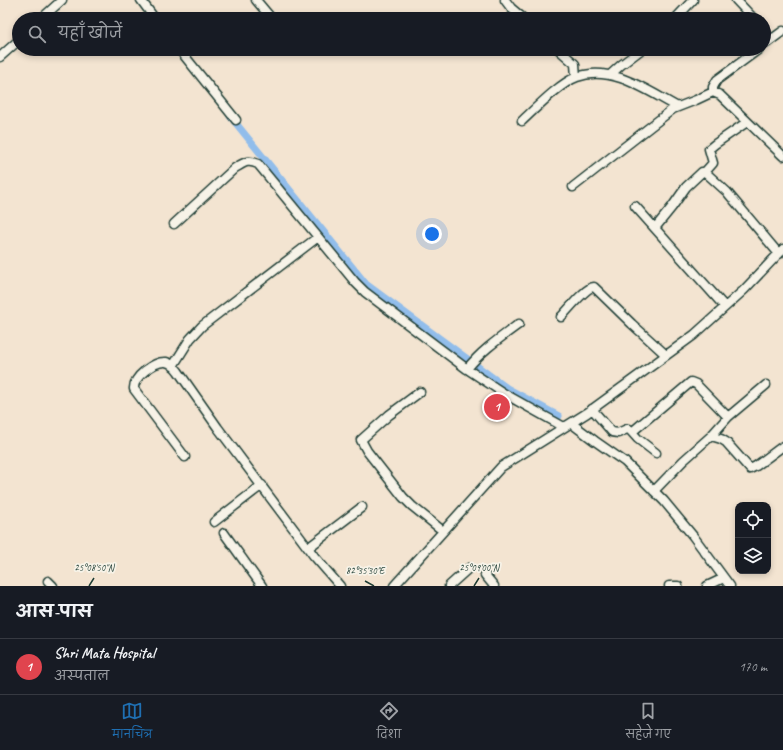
<!DOCTYPE html>
<html lang="hi">
<head>
<meta charset="utf-8">
<style>
	body { margin:0; font-family:Caveat,"Playpen Sans Deva",sans-serif; background:#20242c; color:#f1f3f6 }
	.controls { position:absolute; right:12px; bottom:12px; display:grid; overflow:hidden; border-radius:8px; box-shadow:0 2px 6px #0003 }
	.controls button { width:36px; height:36px; display:grid; place-items:center; padding:0; border:0; border-bottom:1px solid #363941; background:#171b24; color:#f1f3f6; font:20px sans-serif }
	.you { position:absolute; left:432px; top:234px; width:14px; height:14px; margin:-10px; border:3px solid #fff; border-radius:50%; background:#1a73e8; box-shadow:0 0 0 6px #1a73e833 }
	.badge { display:grid; place-items:center; width:26px; height:26px; border-radius:50%; background:#1f6fb2; color:#fff; font-size:13px; font-weight:700 }
	.pin { position:absolute; translate:-50% -50%; border:2px solid #fff; box-shadow:0 1px 4px #0006 }
	.list { margin:0; padding:0; list-style:none }
	h2 { display:flex; justify-content:space-between; align-items:center; height:52px; margin:0; padding:0 16px; font-size:17px }
	h2 small { font-size:13px; font-weight:400; color:#9ea1a6 }
	.list li { display:grid; grid-template-columns:26px 1fr auto; gap:12px; align-items:center; box-sizing:border-box; height:56px; padding:0 16px; border-top:1px solid #363941 }
	.list b { display:block; font-size:15px; white-space:nowrap }
	.list p { margin:0; font-size:13px; white-space:nowrap; color:#9ea1a6 }
	.list em { font-size:13px; font-style:normal; color:#9ea1a6 }
	.icon { flex:none; width:22px; height:22px; fill:none; stroke:currentColor; stroke-width:2; stroke-linecap:round; stroke-linejoin:round }
	.map { position:relative; flex:none; width:783px; height:586px; overflow:hidden }
	.search { position:absolute; background:#171b24; box-shadow:0 2px 6px #0003; left:12px; right:12px; top:12px; height:44px; display:flex; align-items:center; gap:10px; box-sizing:border-box; padding:0 14px; border-radius:22px; color:#9ea1a6; font-size:15px }
	.sheet { height:108px; background:#171b24 }
	nav { display:flex; justify-content:space-around; align-items:center; box-sizing:border-box; height:56px; border-top:1px solid #363941; background:#171b24; font-size:11px; color:#9ea1a6 }
	nav a { display:grid; justify-items:center; gap:2px }
	nav .on { color:#1f6fb2 }
	.map>svg:first-child { display:block }
	.lines { fill:none; stroke-linecap:round; stroke-linejoin:round }
	.canal { stroke:#91bdeb; stroke-width:7 }
	.minor-casing { stroke:#1f3d34; stroke-width:11 }
	.minor { stroke:#f7f3e8; stroke-width:8 }
	.ticks { fill:none; stroke:#1f3d34; stroke-width:1.5 }
	.ticks-label { font-size:10px; text-anchor:middle; fill:#1f3d34; stroke:#f7f3e8; stroke-width:3.5; stroke-linejoin:round; paint-order:stroke }
</style>
</head>
<body>
<div class="map">
<svg width="783" height="586" viewBox="0 0 783 586">
	<rect width="100%" height="100%" fill="#f3e4d1"/>
	<filter id="ink" filterUnits="userSpaceOnUse"><feTurbulence type="fractalNoise" baseFrequency=".025" numOctaves="2"/><feDisplacementMap in="SourceGraphic" scale="8" xChannelSelector="R" yChannelSelector="G"/><feConvolveMatrix kernelMatrix="1 2 1 2 8 2 1 2 1" color-interpolation-filters="sRGB"/></filter>
	<g filter="url(#ink)">
		<g class="lines">
			<path class="canal" d="M230 116 366 284 507 388 559 416"/>
			<defs>
				<path id="minor" d="M141 0 155 19
					M256 0 272 19
					M505 0 511 8 524 19
					M736 0 754 19
					M41 19 62 0
					M675 19 693 0
					M764 31 771 39
					M764 45 783 31
					M179 49 236 120
					M558 49 575 64 576 77
					M0 57 19 40
					M610 75 621 65 642 49
					M713 92V87L717 80 759 49
					M522 121C536 108 560 83 577 77 612 64 649 92 678 107
					M705 172 713 163 709 149 715 144 747 122
					M573 187 673 109 696 100 713 92 720 95 783 156
					M635 206 725 307
					M174 224 235 168C244 163 247 159 258 164L355 282 365 292 467 369 505 394 564 427
					M655 228 672 207 686 187 702 172H705L727 192 779 254
					M561 317C568 310 586 287 594 287L632 324 666 355
					M173 366 190 339 202 326 318 237
					M467 369C481 351 500 338 519 324
					M420 392 389 415 361 440 367 451 403 497 412 506 443 531
					M592 409 612 432 618 433 627 429H629L638 439 656 453
					M571 423 595 441 625 462 664 501 693 536 730 586
					M632 432 691 382 696 384 728 417
					M711 436 721 439 726 442 750 469 756 466 783 446
					M185 457 134 389C133 377 154 361 166 362 171 363 175 367 178 371L218 428 314 556 340 586
					M654 491 683 461 711 436 728 417 766 385
					M214 522 262 485
					M224 533 262 586
					M308 548 362 507
					M485 575 494 586
					M48 581 53 586
					M394 586 501 467 587 413 694 335 744 290 783 249
					M449 586 469 568
					M669 586H678
					M707 586 724 578"/>
			</defs>
			<use href="#minor" class="minor-casing"/>
			<use href="#minor" class="minor"/>
		</g>
	</g>
	<path class="ticks" d="M365 581 374 586M89 586 94 578M474 586 479 578"/>
	<g class="ticks-label">
		<text x="94" y="571">25°08'50"N</text>
		<text x="479" y="571">25°09'00"N</text>
		<text x="365" y="574">82°35'30"E</text>
	</g>
</svg>
<div class="controls">
<button><svg class="icon" aria-label="locate" viewBox="0 0 24 24"><circle cx="12" cy="12" r="6"/><path d="M12 2v4M12 18v4M2 12h4M18 12h4"/></svg></button>
<button><svg class="icon" aria-label="layers" viewBox="0 0 24 24"><path d="M12 4l9 5-9 5-9-5zM3 14l9 5 9-5"/></svg></button>
</div>
<div class="you"></div>
<div class="pin badge" style="left:497px;top:407px;background:#e0444e">1</div>
<div class="search"><svg class="icon" aria-label="search" viewBox="0 0 24 24"><circle cx="10" cy="10" r="6"/><path d="M15 15l6 6"/></svg>यहाँ खोजें</div>
</div>
<section class="sheet">
<h2>आस-पास<small></small></h2>
<ul class="list">
<li><span class="badge" style="background:#e0444e">1</span><div><b>Shri Mata Hospital</b><p>अस्पताल</p></div><em>170 m</em></li>
</ul>
</section>
<nav>
<a class="on"><svg class="icon" aria-label="map" viewBox="0 0 24 24"><path d="M3 6l6-2 6 2 6-2v14l-6 2-6-2-6 2zM9 4v14M15 6v14"/></svg>मानचित्र</a>
<a><svg class="icon" aria-label="directions" viewBox="0 0 24 24"><path d="M12 3l9 9-9 9-9-9zM9 14v-3h6M13 9l2 2-2 2"/></svg>दिशा</a>
<a><svg class="icon" aria-label="saved" viewBox="0 0 24 24"><path d="M7 4h10v16l-5-4-5 4z"/></svg>सहेजे गए</a>
</nav>
</body>
</html>
